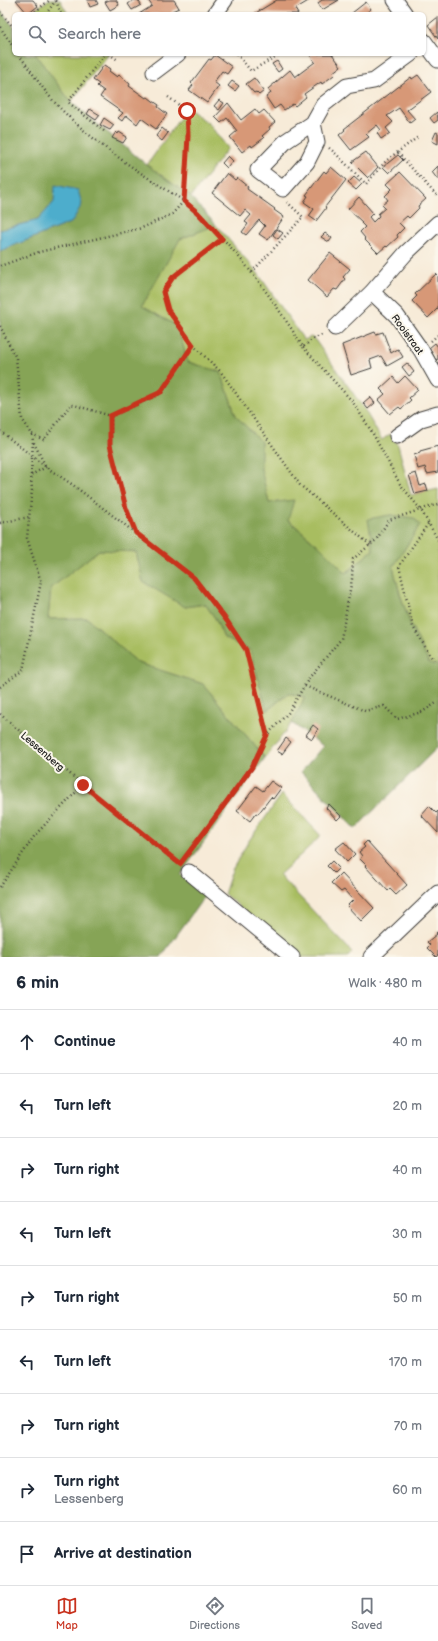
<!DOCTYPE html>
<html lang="en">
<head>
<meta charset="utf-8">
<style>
	body { margin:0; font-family:"Balsamiq Sans",sans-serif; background:#f6f6f7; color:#1f2937 }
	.stop { position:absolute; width:12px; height:12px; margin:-9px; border:3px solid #c8321e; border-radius:50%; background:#fff }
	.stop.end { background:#c8321e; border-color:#fff; box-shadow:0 1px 4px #0008 }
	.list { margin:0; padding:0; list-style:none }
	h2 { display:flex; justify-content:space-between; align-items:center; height:52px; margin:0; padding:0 16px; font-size:17px }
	h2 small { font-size:13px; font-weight:400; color:#747a83 }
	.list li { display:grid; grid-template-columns:26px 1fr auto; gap:12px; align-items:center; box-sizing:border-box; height:64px; padding:0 16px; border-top:1px solid #e0e1e3 }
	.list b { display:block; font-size:15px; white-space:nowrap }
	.list p { margin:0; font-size:13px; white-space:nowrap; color:#747a83 }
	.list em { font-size:13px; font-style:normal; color:#747a83 }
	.icon { flex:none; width:22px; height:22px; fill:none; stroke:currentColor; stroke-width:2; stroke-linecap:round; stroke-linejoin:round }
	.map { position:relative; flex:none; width:438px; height:957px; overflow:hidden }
	.search { position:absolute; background:#fff; box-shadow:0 1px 3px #0004; left:12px; right:12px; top:12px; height:44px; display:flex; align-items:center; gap:10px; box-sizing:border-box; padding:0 14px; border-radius:6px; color:#747a83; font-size:15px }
	.sheet { height:628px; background:#fff }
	nav { display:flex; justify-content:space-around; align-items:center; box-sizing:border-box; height:56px; border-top:1px solid #e0e1e3; background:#fff; font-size:11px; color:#747a83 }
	nav a { display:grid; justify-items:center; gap:2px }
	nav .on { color:#c8321e }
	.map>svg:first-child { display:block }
	.green { fill:#a8bd61; stroke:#626c3e }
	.forest { fill:#86a457; stroke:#51603a }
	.water { fill:#4dadcc; stroke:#346474 }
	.building { fill:#d79877 }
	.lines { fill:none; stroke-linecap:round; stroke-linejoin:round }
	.minor-casing { stroke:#3d3b38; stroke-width:17 }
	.path { stroke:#3d3b38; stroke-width:2.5; stroke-dasharray:1 3; stroke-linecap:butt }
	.minor { stroke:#fff; stroke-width:15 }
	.path-bridge { stroke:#3d3b38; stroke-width:2.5; stroke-dasharray:1 3; stroke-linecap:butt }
	.route { stroke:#c8321e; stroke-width:5 }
	.labels { text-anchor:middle; stroke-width:4; stroke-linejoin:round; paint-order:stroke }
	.street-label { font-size:10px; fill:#1c1c1c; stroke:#fbf7ec }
</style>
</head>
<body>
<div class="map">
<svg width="438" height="957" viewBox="0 0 438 957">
	<rect width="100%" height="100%" fill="#fbf7ec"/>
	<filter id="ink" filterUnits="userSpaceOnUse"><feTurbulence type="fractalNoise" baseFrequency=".025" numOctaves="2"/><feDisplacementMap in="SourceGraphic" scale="8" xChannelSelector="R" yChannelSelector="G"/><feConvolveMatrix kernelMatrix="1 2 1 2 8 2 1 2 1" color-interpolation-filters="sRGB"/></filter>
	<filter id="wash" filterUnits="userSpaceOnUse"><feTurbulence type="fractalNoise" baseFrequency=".012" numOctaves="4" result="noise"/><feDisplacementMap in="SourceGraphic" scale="16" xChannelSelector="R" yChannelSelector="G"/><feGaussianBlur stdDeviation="0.9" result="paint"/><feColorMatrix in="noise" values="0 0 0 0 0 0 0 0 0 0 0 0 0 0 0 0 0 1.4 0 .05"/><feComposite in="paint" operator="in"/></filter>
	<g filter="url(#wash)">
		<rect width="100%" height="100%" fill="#f7ebd8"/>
		<path class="green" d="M48 0H60L68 14H29Z
			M35 54H109L71 102Z
			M187 108 209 124 228 148 191 197 147 165Z
			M216 225 257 272 304 340 311 337 315 340 363 407 382 440 390 434 398 445 411 495 438 489V665L429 663 410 623 400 594 393 567 420 525 414 518 390 515 373 550 346 573 320 547 269 503 260 469 261 442 236 416 221 372 188 362 177 326 141 306 180 239Z
			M99 550 136 552 185 607 205 604 215 618 224 638 250 650 267 711 288 693 305 697 292 723 265 758 203 684 138 663 87 618 48 619 51 588Z
			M282 794 321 836 279 875 352 952 348 957H302L224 894 232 870 248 842Z"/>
		<path class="forest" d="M0 10 14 27V54H35L71 102 147 165 191 197 216 225 180 239 142 306 177 326 188 362 221 372 236 416 261 442V469L269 503 294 500 288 520 320 547 346 573 373 550 368 519 390 515 414 518 420 525 393 567 400 594 410 623 429 663 438 665V747L355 829 301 772 323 746 292 723 305 697 288 693 267 711 250 650 224 638 215 618 205 604 185 607 143 582 136 552 99 550 51 588 48 619 87 618 138 663 203 684 265 758 180 875 207 893 161 957H0V251L72 222 54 202 38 220 0 230Z"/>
		<path class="water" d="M55 185 78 190 82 204 72 222 0 251V230L38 220 54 202Z"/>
		<g id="blocks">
			<path class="building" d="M16 0H33L38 6 28 14Z
				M87 0H96L98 4 90 7Z
				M109 0H116L119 5 110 10 105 2Z
				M134 0H138L141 5 132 10 128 4Z
				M148 0H174L179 8 172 11V14H139L152 6Z
				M277 0H310L295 9 298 14H254Z
				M322 0H339L322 10 318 3Z
				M366 2 371 9 365 14H353L352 13Z
				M438 17V39L428 25Z
				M309 54H332L341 66 332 73 334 75 322 84 321 82 304 94 306 97 295 106 293 104 284 110 280 105 274 109 266 97 271 93 268 89 290 70 295 77 315 62Z
				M215 55 232 67 227 74 222 71 214 82 219 86 207 103 189 90 193 85 191 83 209 59 211 60Z
				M277 61 282 69 278 72 272 64Z
				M104 65 110 69 109 71 117 77 119 75 130 84 129 86 146 98 148 97 153 101 159 105 158 107 167 114 156 129 141 118 137 124 126 115 122 121 118 118 123 113 100 97 104 91 97 86 99 84 93 80Z
				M418 75 431 92 407 110 415 119 410 123 399 108 387 116 393 122 386 128 390 133 381 139 377 133 381 130 377 125 366 134 369 137 351 150 339 135 345 130 344 129 411 77 412 79Z
				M254 78 264 91 259 95 256 92 254 93 246 84Z
				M232 81 239 86 235 91 228 86Z
				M219 100 224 103 219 110 214 106Z
				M228 103 241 120 255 109 259 114 264 110 275 122 269 127 270 129 262 136 264 138 252 147 251 145 242 152 230 137 237 131 227 118 221 123 215 117Z
				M90 109 100 115 96 120 87 114Z
				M437 112 438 120 434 123 430 118Z
				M104 118 114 125 110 130 100 125Z
				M162 128 168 133 162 141 156 136Z
				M116 132 118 134 119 132 127 137 123 143 112 138Z
				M436 132 438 133V144L432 141Z
				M366 152 378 167 368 178 352 162Z
				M398 155 403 160 389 173 383 167Z
				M228 156 233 161 227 168 222 163Z
				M438 166V180L432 172Z
				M331 167 346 180 325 207 326 208 316 221 309 216 314 209 304 202 308 196 306 195 324 171 326 173Z
				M400 172 426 199 418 206 419 208 409 218 407 216 399 223 404 228 397 235 398 237 387 247 386 246 378 253 364 239 365 238 360 232 365 227 361 223 362 222 348 209 359 197 373 213 369 217 373 222 379 216 378 214 385 208 382 205 388 200 385 196 392 189 387 184Z
				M227 173 235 180 237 178 248 187 247 189 275 209 274 210 284 217 268 240 259 234 265 226 259 220 246 235 242 232 248 224 245 222 251 215 245 210 240 216 212 193Z
				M354 177 362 184 356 190 348 183Z
				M277 229 283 233 278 239 273 235Z
				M325 233 332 238 329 242 321 237Z
				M330 253 350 269 343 277 345 279 337 290 334 289 327 297 308 280Z
				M436 274 438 276V308L428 318 412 301 417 296 415 294Z
				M375 332 376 334 383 332 391 353 398 349 403 357 387 366 381 356 370 360 372 368 351 375 342 345Z
				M435 343 438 347V359L436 360 429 348Z
				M407 363 414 372 409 376 402 367Z
				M405 376 418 390 409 398 411 400 401 409 399 407 390 414 378 400 385 394 380 389 393 377 398 383Z
				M370 397 375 403 368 409 363 403Z
				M438 446V472L427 474 425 467 418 469 414 455 420 453V451Z
				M416 473 420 486 426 484 428 491 415 494 409 475Z
				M313 725 318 729 312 739 306 735Z
				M286 738 291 742 282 754 277 751Z
				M271 781 281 788 273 799 271 797 258 814 256 813 250 821 237 811 256 786 263 791Z
				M329 804 341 816 337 820 326 808Z
				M429 806 436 813 438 811V833L421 815Z
				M367 841 407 885 396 895 390 889 388 891 365 866 366 865 360 859 362 856 359 852 365 847 363 845Z
				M344 842 355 854 347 862 335 849Z
				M332 861 339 868 334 873 327 866Z
				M341 873 374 908 361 921 347 906 353 900 344 890 341 892 331 883Z
				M438 931V955L436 957 427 948 430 945 427 942 437 934 436 933Z"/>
		</g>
	</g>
	<g filter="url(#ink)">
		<use href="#blocks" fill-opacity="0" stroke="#3d3b38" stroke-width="1"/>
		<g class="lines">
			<defs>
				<path id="minor" d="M395 0 405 14
					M215 14 225 0
					M424 41 438 60
					M154 72 178 54
					M313 123 317 142 307 162 283 189 258 170 286 141 313 123 323 105 347 86 374 81 411 54
					M372 292 397 316 421 350 438 380
					M335 328 372 292 406 253 438 223
					M397 436 421 419 438 414
					M189 872 292 957
					M371 957 438 893"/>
			</defs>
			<use href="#minor" class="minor-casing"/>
			<path class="path" d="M56 1 61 14
				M0 12 14 28
				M32 14 50 0
				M46 14 56 0
				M0 27 14 48
				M109 54 118 60
				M237 54 251 71 280 54
				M168 97 187 111 188 136 184 201C232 242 270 294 303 347L313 339 324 334
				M104 131 68 102 105 54
				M329 148 334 152 366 184 387 160 418 137
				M398 153 438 197
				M0 266 39 252 142 228 172 214 184 201C140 173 96 145 59 107 44 92 32 71 18 54
				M252 272 303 217 287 202
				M0 326 16 358 22 419 32 434 33 441 45 465
				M431 341 438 335
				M193 345 221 372 300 485 370 545
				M303 347 352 401 372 432 400 484 421 510 438 540
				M111 416 110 445 126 508 135 532
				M0 431 46 467 73 485 194 578 227 621 246 650 267 734
				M32 434 44 440 71 404 111 416 161 393 193 345 168 310 163 291 173 277 222 239
				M0 523 29 517
				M428 524 399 566 413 627 432 658H438
				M305 686 365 711 384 706 397 719 422 712 438 702
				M0 687 23 670 41 582 27 538 32 490 31 475 46 467
				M0 714 83 785 178 863
				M184 859 205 831 252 767 267 735 288 713 309 678 341 639 352 579 353 559 376 540 389 520 438 504
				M0 887 35 835 83 785"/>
			<use href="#minor" class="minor"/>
			<path class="path-bridge" d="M31 475 33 441"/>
		</g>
	</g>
	<g class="lines" filter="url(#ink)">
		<path class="route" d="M83 785 180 864 205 831 252 767 267 735 246 650 227 621 194 578 136 533 126 508 110 445V416L161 392 193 345 168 310 163 292 173 277 222 239 198 213 184 201 188 136 187 111"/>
	</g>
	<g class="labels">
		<g class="street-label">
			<text transform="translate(408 334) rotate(54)" y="4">Rooistraat</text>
			<text transform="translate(43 751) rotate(41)" y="4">Lessenberg</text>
		</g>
	</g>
</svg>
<div class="stop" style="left:187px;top:111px"></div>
<div class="stop end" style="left:83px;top:785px"></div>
<div class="search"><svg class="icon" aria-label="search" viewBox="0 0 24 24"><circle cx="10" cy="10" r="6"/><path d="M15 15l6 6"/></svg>Search here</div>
</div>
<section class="sheet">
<h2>6 min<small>Walk · 480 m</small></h2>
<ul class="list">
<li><svg class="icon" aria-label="ahead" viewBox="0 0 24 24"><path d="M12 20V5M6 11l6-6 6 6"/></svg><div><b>Continue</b></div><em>40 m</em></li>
<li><svg class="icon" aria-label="left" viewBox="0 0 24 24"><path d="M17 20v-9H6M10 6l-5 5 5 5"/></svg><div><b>Turn left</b></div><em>20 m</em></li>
<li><svg class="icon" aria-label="right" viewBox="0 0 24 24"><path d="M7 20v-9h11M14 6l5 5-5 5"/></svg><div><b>Turn right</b></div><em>40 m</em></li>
<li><svg class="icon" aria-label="left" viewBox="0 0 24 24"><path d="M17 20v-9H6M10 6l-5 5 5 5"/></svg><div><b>Turn left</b></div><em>30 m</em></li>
<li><svg class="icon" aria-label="right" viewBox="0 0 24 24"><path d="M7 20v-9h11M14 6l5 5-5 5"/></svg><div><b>Turn right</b></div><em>50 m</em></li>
<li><svg class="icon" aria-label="left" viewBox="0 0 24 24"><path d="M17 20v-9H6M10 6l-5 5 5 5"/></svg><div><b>Turn left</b></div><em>170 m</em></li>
<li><svg class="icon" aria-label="right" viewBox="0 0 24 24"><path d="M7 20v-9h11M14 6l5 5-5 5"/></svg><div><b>Turn right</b></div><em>70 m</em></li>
<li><svg class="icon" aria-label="right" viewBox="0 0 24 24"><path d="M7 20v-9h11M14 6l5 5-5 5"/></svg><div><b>Turn right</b><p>Lessenberg</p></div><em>60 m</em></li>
<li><svg class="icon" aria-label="arrive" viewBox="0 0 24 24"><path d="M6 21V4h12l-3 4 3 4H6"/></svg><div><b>Arrive at destination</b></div></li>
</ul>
</section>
<nav>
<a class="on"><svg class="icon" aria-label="map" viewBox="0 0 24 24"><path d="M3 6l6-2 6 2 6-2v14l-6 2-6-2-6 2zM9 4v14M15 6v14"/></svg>Map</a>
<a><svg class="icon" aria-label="directions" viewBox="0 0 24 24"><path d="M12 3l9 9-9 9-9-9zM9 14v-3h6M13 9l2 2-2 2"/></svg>Directions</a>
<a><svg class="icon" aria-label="saved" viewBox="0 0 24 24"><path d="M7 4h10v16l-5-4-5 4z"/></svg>Saved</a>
</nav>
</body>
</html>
